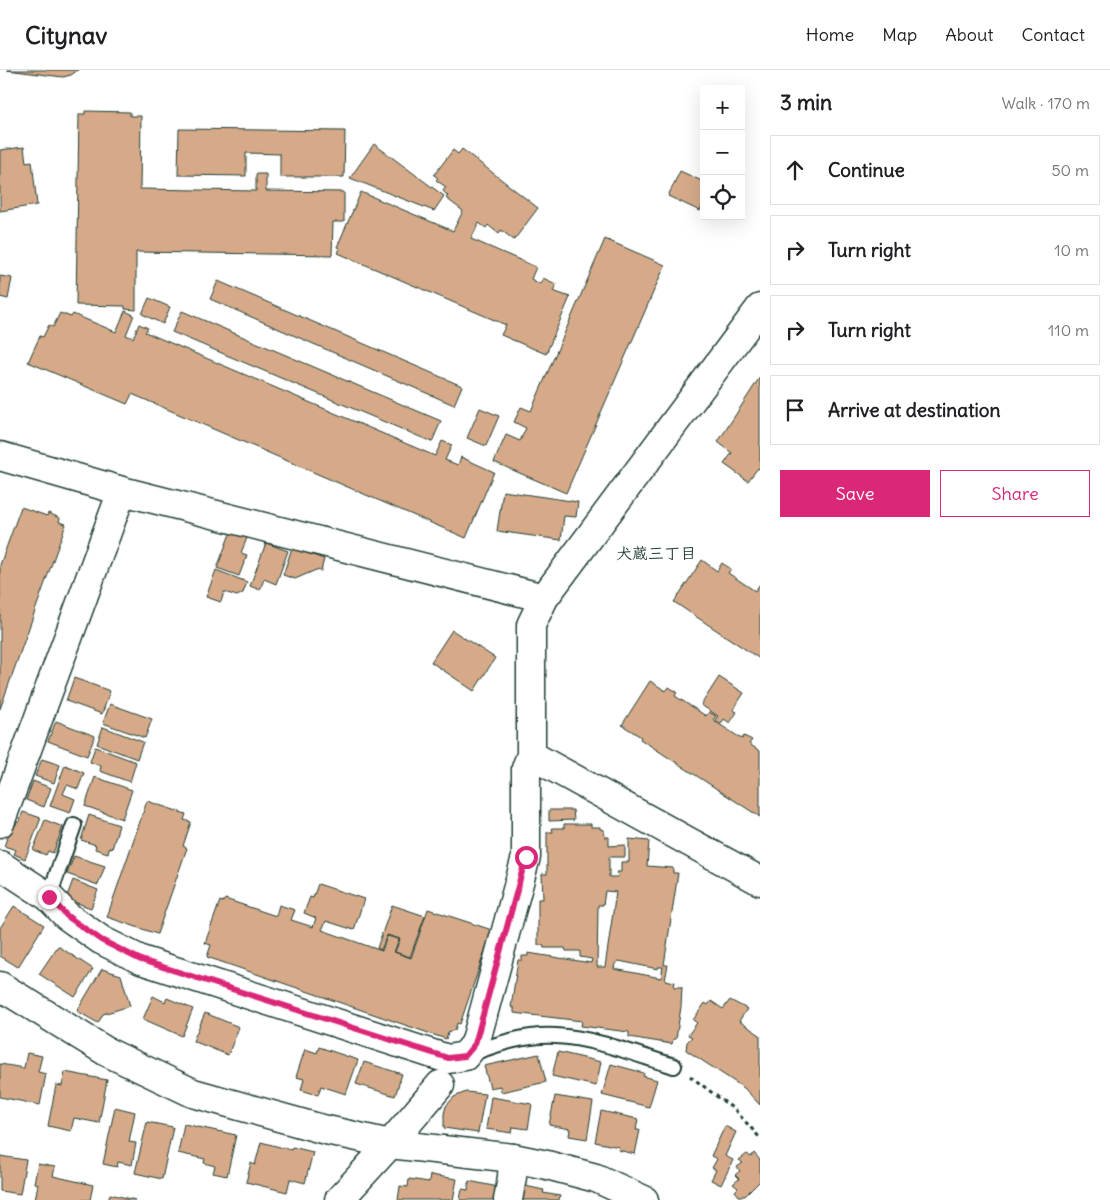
<!DOCTYPE html>
<html lang="en">
<head>
<meta charset="utf-8">
<style>
	body { margin:0; font-family:Delius,"Klee One",sans-serif; background:#f2f2f2; color:#202124 }
	.controls { position:absolute; right:15px; top:15px; display:grid; overflow:hidden; border-radius:0px; box-shadow:0 5px 20px #0002 }
	.controls button { width:45px; height:45px; display:grid; place-items:center; padding:0; border:0; border-bottom:1px solid #e0e0e0; background:#fff; color:#202124; font:25px sans-serif }
	.stop { position:absolute; width:15px; height:15px; margin:-11px; border:4px solid #db2777; border-radius:50%; background:#fff }
	.stop.end { background:#db2777; border-color:#fff; box-shadow:0 1px 5px #0008 }
	.list { margin:0; padding:0; list-style:none }
	h2 { display:flex; justify-content:space-between; align-items:center; height:65px; margin:0; padding:0 20px; font-size:21px }
	h2 small { font-size:16px; font-weight:400; color:#757577 }
	.list li { display:grid; grid-template-columns:32px 1fr auto; gap:15px; align-items:center; box-sizing:border-box; height:70px; margin:0 10px 10px; padding:0 10px; border:1px solid #e0e0e0; border-radius:0px }
	.list b { display:block; font-size:19px; white-space:nowrap }
	.list em { font-size:16px; font-style:normal; color:#757577 }
	.actions { display:flex; gap:10px; padding:15px 20px }
	.actions a { flex:1; padding:11px 0; border:1px solid #db2777; border-radius:0px; text-align:center; font-size:18px; color:#db2777 }
	.actions .main { background:#db2777; color:#fff }
	.icon { flex:none; width:28px; height:28px; fill:none; stroke:currentColor; stroke-width:2; stroke-linecap:round; stroke-linejoin:round }
	.map { position:relative; flex:none; width:760px; height:1130px; overflow:hidden }
	header { display:flex; align-items:center; gap:30px; box-sizing:border-box; height:70px; padding:0 25px; background:#fff; border-bottom:1px solid #e0e0e0 }
	header strong { font-size:24px }
	nav { display:flex; gap:28px; margin-inline-start:auto; font-size:18px }
	main { display:flex }
	aside { flex:1; background:#fff }
	.map>svg:first-child { display:block }
	.building { fill:#d6aa88; stroke:#1f3d34; fill-rule:evenodd }
	.lines { fill:none; stroke-linecap:round; stroke-linejoin:round }
	.service-casing { stroke:#1f3d34; stroke-width:18 }
	.minor-casing { stroke:#1f3d34; stroke-width:31 }
	.tertiary-casing { stroke:#1f3d34; stroke-width:31 }
	.path { stroke:#1f3d34; stroke-width:3; stroke-dasharray:4 4; stroke-linecap:butt }
	.service { stroke:#fff; stroke-width:14 }
	.minor { stroke:#fff; stroke-width:28 }
	.tertiary { stroke:#fff; stroke-width:28 }
	.route { stroke:#db2777; stroke-width:6 }
	.labels { text-anchor:middle; stroke-width:4.5; stroke-linejoin:round; paint-order:stroke }
	.neighbourhood-label { font-size:16px; font-weight:bold; fill:#1f3d34; stroke:#fff }
</style>
</head>
<body>
<header>
<strong>Citynav</strong>
<nav><a>Home</a><a>Map</a><a>About</a><a>Contact</a></nav>
</header>
<main>
<div class="map">
<svg width="760" height="1130" viewBox="0 0 760 1130">
	<rect width="100%" height="100%" fill="#fff"/>
	<filter id="ink" filterUnits="userSpaceOnUse"><feTurbulence type="fractalNoise" baseFrequency=".02" numOctaves="2"/><feDisplacementMap in="SourceGraphic" scale="10" xChannelSelector="R" yChannelSelector="G"/><feConvolveMatrix kernelMatrix="1 2 1 2 8 2 1 2 1" color-interpolation-filters="sRGB"/></filter>
	<g filter="url(#ink)">
		<path class="building" d="M7 0H78L71 5 63 7Z
			M85 41 130 42V46H141L140 119 256 121V104H266V121L344 122V152H333L332 185 136 182V240L125 239V236L76 235 79 44H85Z
			M179 59 345 61 344 107H280V84L246 83V106L178 105Z
			M374 74 444 126 434 141 350 108Z
			M24 77 26 92 32 91 37 135 0 141V80Z
			M462 79 538 138 514 170 501 160 499 164 488 155 486 158 479 153 471 169 536 197 531 209 540 214 543 208 556 214 553 221 570 227 546 284 501 265 506 255 338 183 340 178 337 177 361 122 453 161 463 141 446 128 448 126 443 121 446 117 436 110 438 108 434 105 453 80 458 84Z
			M680 101 704 112V132L700 141 668 126Z
			M605 169 665 195 566 423 494 392 506 365 520 371 526 358 514 352 521 337 531 341Z
			M0 206 12 208 8 229 0 227Z
			M218 211 462 316 454 335 210 229Z
			M149 228 170 237 163 254 142 244Z
			M125 241 134 245 126 265 133 268 139 254 148 258 145 262 435 386 442 371 452 375 445 390 458 395 461 387 494 402 466 468 132 324 127 334 28 292 40 266 43 267 49 255 53 257 60 243 71 247 73 244 116 262Z
			M182 241 441 351 432 372 172 262Z
			M760 307V400L758 398 748 411 724 394 732 383 718 372Z
			M480 338 499 346 486 376 467 368Z
			M503 421 578 432 576 447 564 446 561 470 497 461Z
			M21 437 47 446 48 443 60 448 59 452 66 454 0 639V495Z
			M231 461 247 468 241 483 247 485 239 506 217 498Z
			M266 473 288 481 276 514 264 509 260 520 250 516Z
			M292 478 324 489 321 501 316 500 295 509 283 505Z
			M702 490 717 501 722 493 731 499 728 503 755 521 760 514V589L674 532Z
			M216 500 247 512 243 523 237 526 224 522 221 532 206 527Z
			M452 560 495 588 474 621 431 592Z
			M719 607 744 623 733 640 737 642 730 653 724 649 721 654 715 650 718 646 701 635Z
			M74 608 110 621 102 644 66 631Z
			M650 611 666 621 669 617 677 622 675 626 706 646 709 642 716 646 713 650 742 669 744 666 752 670 749 674 760 681V747L640 669 641 667 622 655Z
			M110 634 152 649 145 668 103 653Z
			M56 651 95 666 87 686 48 671Z
			M103 657 143 672 137 689 97 674Z
			M95 677 136 692 130 712 100 701 101 696 90 692Z
			M42 689 60 695 54 713 35 706Z
			M65 695 84 703 78 719 67 715 63 724 75 729 70 743 50 736Z
			M95 707 132 720 122 749 85 736Z
			M33 711 51 718 44 737 26 730Z
			M147 731 186 744 184 750 191 752 183 776 187 778 157 864 107 847Z
			M549 740H573L574 750 549 751Z
			M23 742 41 748 25 789 14 784 16 780 4 776 12 755 15 756 17 752H19Z
			M89 745 119 755 112 779 109 778 108 783 95 779 96 775 81 770Z
			M45 750 63 757 53 783 48 781 46 785 33 780Z
			M564 754H591V757H600V759L604 760 605 767H609V776L625 775V787H609V807H618L617 802H621V792H629V769L649 771 647 796 673 798V803H678L664 895H668L665 910 675 912 674 917H682L681 937 676 969H673L672 974 629 967V962L581 956 582 951 514 943V938L511 937 518 890H522V886H528V883L591 893 592 889 580 887V881H566L565 878H544L543 875H538V829H543L542 804H547V762H553L552 758H564ZM605 821 616 822 605 897H597L598 835H603ZM619 891 658 899V897H663L661 908 614 899 615 894Z
			M74 786 105 796 98 815 67 804Z
			M73 810 98 820 91 838 66 829Z
			M318 814 364 829 354 860 326 851 322 860 382 881 387 866 399 869 394 882 411 888 428 839 492 860 460 954 457 953 455 960 448 962 446 969 207 887 211 875 205 873 220 831 223 832 225 829 276 846 279 835 295 840 291 850 313 857 316 848 304 843 310 827 313 828Z
			M392 835 425 846 410 887 395 882 400 869 387 865 381 880 377 878Z
			M14 836 44 855 18 897 0 886V858Z
			M58 876 93 899 75 927 39 904Z
			M102 899 121 905 130 936 103 944 98 953 77 941Z
			M153 926 165 932 167 928 193 939 182 966 143 949Z
			M730 930 747 939 739 951 760 965V1035L744 1018 686 980 687 972 692 967 688 965 697 953 693 950 705 933 708 935 711 931 723 939Z
			M205 943 239 957 228 985 193 971Z
			M319 977 358 990 346 1024 321 1016 318 1025 301 1020 304 1009 296 1007 305 979 317 983Z
			M558 982 601 992 596 1016 552 1006Z
			M27 983 42 986 38 1002 46 1004 40 1035 0 1027V994L24 998Z
			M539 984 546 1012 501 1022 500 1016 490 1018 484 996Z
			M364 992 402 1004 395 1026 356 1014Z
			M611 994 644 1003 643 1006 657 1010 649 1037 602 1025Z
			M65 1002 107 1010 99 1053 74 1048 71 1061 48 1056 56 1015 62 1016Z
			M466 1022 485 1024 478 1063 444 1058V1044L446 1036 454 1027Z
			M555 1026 593 1032 587 1069 569 1066 570 1059 549 1055Z
			M491 1027 532 1034 528 1059 513 1057 512 1063 486 1059Z
			M115 1037 135 1042 129 1072 136 1073 132 1095 118 1092 117 1097 103 1094Z
			M601 1041 638 1049 636 1060H640L635 1084 618 1080 619 1077 595 1072Z
			M147 1052 173 1057 162 1109 135 1103Z
			M184 1054 236 1065 227 1106 213 1103 215 1096 204 1093 205 1089 178 1083Z
			M725 1056 736 1062 725 1086 733 1090 721 1115 711 1110 716 1100 712 1098 717 1089 711 1086Z
			M261 1072 291 1080 292 1077 313 1082 305 1113 290 1109 287 1122 246 1112 251 1093 255 1095Z
			M754 1083 760 1090V1111L745 1126H739L735 1121 738 1118 733 1114 739 1109 735 1105 740 1101 737 1097 743 1093 739 1090 747 1084 751 1087Z
			M0 1086 26 1090 20 1124 0 1121Z
			M38 1094 55 1097 53 1106 93 1115 90 1130H35L38 1114 34 1113Z
			M430 1105 457 1109 453 1130H398L400 1116 408 1117 409 1109 429 1112Z
			M469 1111 498 1117 495 1130H460L462 1119 468 1120Z
			M525 1116 544 1120 543 1123 560 1126 559 1130H522Z
			M110 1124 135 1130H108Z"/>
		<g class="lines">
			<defs>
				<path id="service" d="M49 827 74 755
					M470 984C497 974 527 964 556 966 595 968 637 985 674 996"/>
				<path id="minor" d="M760 238 544 528 531 555V685L760 811
					M0 386 122 421 544 528
					M0 753 122 421
					M0 795 49 827 67 846 101 870 141 890 448 989 465 986 475 974 526 787V698L531 685
					M339 1130 390 1074 440 1015
					M508 1130 512 1107 513 1088"/>
				<path id="tertiary" d="M0 916 107 982 193 1023 322 1059 390 1074 513 1088 547 1095 596 1108 644 1130"/>
			</defs>
			<use href="#service" class="service-casing"/>
			<use href="#minor" class="minor-casing"/>
			<use href="#tertiary" class="tertiary-casing"/>
			<path class="path" d="M690 1006 735 1040 760 1068"/>
			<use href="#service" class="service"/>
			<use href="#minor" class="minor"/>
			<use href="#tertiary" class="tertiary"/>
		</g>
	</g>
	<g class="lines" filter="url(#ink)">
		<path class="route" d="M49 827 67 846 101 870 141 890 448 988 465 986 475 974 526 787"/>
	</g>
	<g class="labels">
		<g class="neighbourhood-label">
			<text x="656" y="489">犬蔵三丁目</text>
		</g>
	</g>
</svg>
<div class="controls">
<button>+</button>
<button>−</button>
<button><svg class="icon" aria-label="locate" viewBox="0 0 24 24"><circle cx="12" cy="12" r="6"/><path d="M12 2v4M12 18v4M2 12h4M18 12h4"/></svg></button>
</div>
<div class="stop" style="left:526px;top:787px"></div>
<div class="stop end" style="left:49px;top:827px"></div>
</div>
<aside>
<h2>3 min<small>Walk · 170 m</small></h2>
<ul class="list">
<li><svg class="icon" aria-label="ahead" viewBox="0 0 24 24"><path d="M12 20V5M6 11l6-6 6 6"/></svg><div><b>Continue</b></div><em>50 m</em></li>
<li><svg class="icon" aria-label="right" viewBox="0 0 24 24"><path d="M7 20v-9h11M14 6l5 5-5 5"/></svg><div><b>Turn right</b></div><em>10 m</em></li>
<li><svg class="icon" aria-label="right" viewBox="0 0 24 24"><path d="M7 20v-9h11M14 6l5 5-5 5"/></svg><div><b>Turn right</b></div><em>110 m</em></li>
<li><svg class="icon" aria-label="arrive" viewBox="0 0 24 24"><path d="M6 21V4h12l-3 4 3 4H6"/></svg><div><b>Arrive at destination</b></div></li>
</ul>
<div class="actions"><a class="main">Save</a><a>Share</a></div>
</aside>
</main>
</body>
</html>
